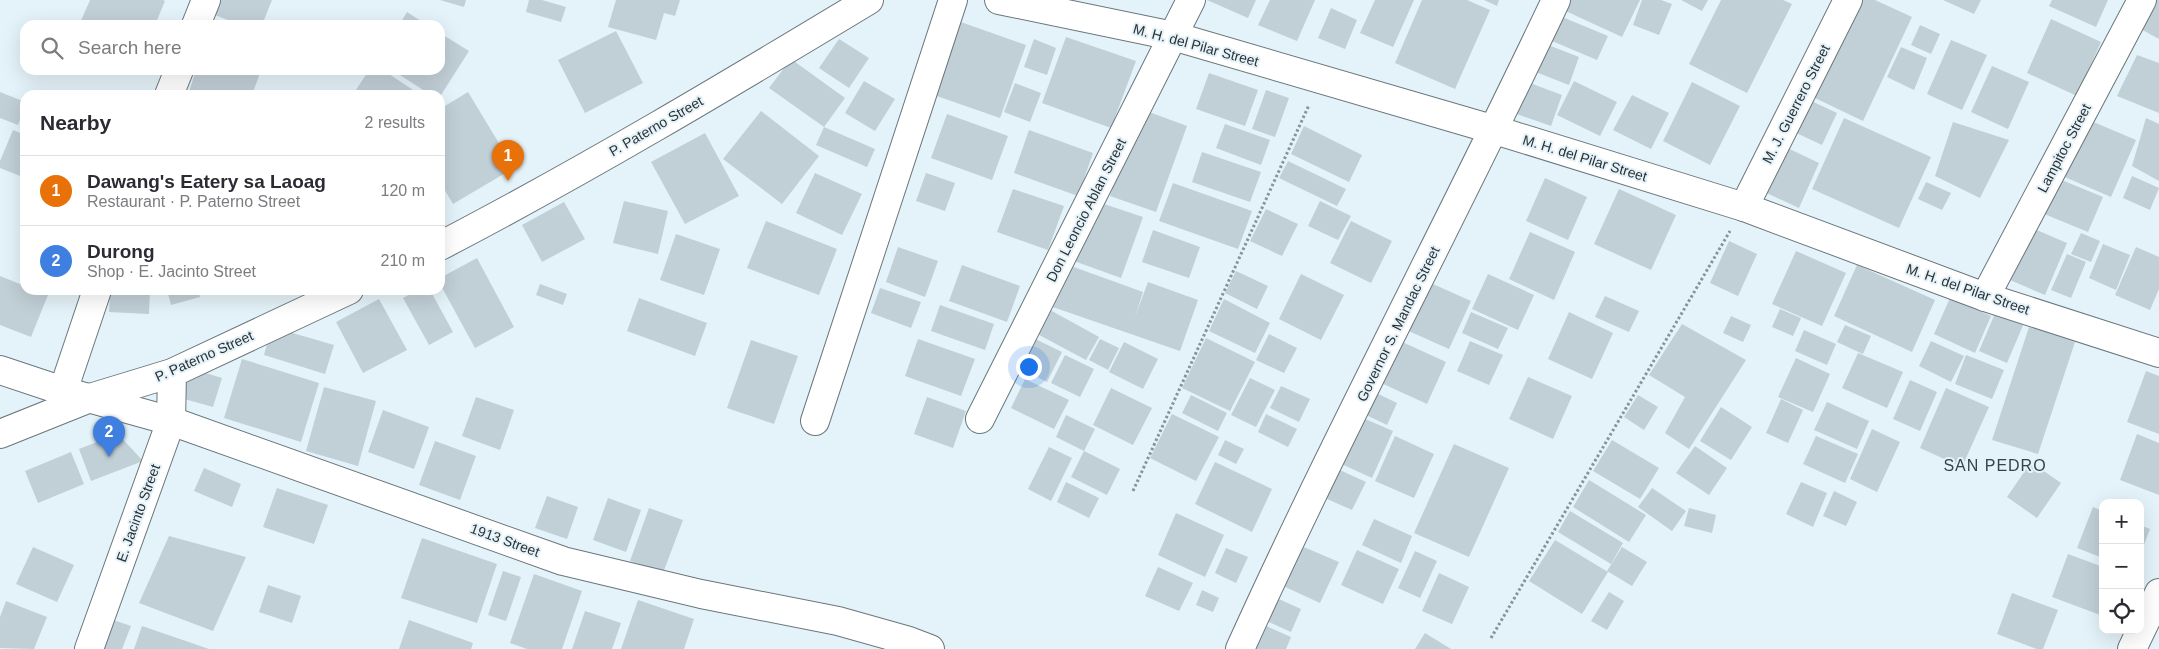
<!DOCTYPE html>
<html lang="en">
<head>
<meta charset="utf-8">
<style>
	body { margin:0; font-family:Helvetica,sans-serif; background:#f7f7f7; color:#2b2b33 }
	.controls { position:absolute; right:15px; bottom:15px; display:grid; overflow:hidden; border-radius:10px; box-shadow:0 5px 20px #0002 }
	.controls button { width:45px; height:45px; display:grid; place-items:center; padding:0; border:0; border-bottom:1px solid #e1e1e2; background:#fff; color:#2b2b33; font:25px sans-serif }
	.you { position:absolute; left:1028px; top:366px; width:18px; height:18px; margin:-12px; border:4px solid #fff; border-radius:50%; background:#1a73e8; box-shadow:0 0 0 8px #1a73e833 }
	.badge { display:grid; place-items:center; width:32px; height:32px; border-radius:50%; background:#972d1e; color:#fff; font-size:16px; font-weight:700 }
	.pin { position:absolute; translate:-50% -41px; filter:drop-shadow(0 1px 2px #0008) }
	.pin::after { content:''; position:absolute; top:26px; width:18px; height:15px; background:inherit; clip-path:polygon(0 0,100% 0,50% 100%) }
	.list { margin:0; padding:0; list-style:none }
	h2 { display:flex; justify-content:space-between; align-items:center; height:65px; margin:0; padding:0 20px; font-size:21px }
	h2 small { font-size:16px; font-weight:400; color:#7c7c81 }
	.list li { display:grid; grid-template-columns:32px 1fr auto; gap:15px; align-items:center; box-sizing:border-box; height:70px; padding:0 20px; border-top:1px solid #e1e1e2 }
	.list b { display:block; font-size:19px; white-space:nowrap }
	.list p { margin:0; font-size:16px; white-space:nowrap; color:#7c7c81 }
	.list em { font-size:16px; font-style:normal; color:#7c7c81 }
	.icon { flex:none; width:28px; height:28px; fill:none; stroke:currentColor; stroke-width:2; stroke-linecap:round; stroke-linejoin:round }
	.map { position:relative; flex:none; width:2159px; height:649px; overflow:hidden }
	.search { position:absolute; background:#fff; box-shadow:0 5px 20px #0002; left:20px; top:20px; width:425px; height:55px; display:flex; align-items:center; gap:12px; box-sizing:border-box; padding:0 18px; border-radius:15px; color:#7c7c81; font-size:19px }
	.panel { position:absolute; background:#fff; box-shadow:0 5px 20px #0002; left:20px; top:90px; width:425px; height:205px; border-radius:15px }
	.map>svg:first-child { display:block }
	.building { fill:#c1cfd6 }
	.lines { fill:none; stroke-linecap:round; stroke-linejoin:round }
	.street-casing { stroke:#6a777c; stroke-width:30 }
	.secondary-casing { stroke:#6a777c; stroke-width:30 }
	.path { stroke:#889297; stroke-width:3; stroke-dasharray:2.5 2.5; stroke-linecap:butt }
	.street { stroke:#fff; stroke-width:28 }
	.secondary { stroke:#fff; stroke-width:28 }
	.labels { text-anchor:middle; stroke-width:4; stroke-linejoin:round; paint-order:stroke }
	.street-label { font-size:14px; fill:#2c3134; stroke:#e4f3f9 }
	.quarter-label { font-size:16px; letter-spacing:1px; fill:#374348; stroke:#e4f3f9 }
</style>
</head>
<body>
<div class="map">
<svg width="2159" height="649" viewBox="0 0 2159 649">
	<rect width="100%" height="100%" fill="#e4f3f9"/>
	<path class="building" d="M90 0H163L165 1 155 25H84L80 23Z
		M221 0H272L262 25H240L215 15Z
		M440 0H466L464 7Z
		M529 0H542L566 7 561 22 526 12Z
		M616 0H680L675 16 664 13 656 40 608 27Z
		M1207 0H1256L1248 18Z
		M1270 0H1315L1297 41 1258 25Z
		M1375 0H1414L1393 47 1360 33Z
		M1422 0H1467L1490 10 1455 89 1395 63Z
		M1484 0H1499L1497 6Z
		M1563 0H1640L1622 37 1559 8Z
		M1642 0H1661L1672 4 1659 35 1633 25Z
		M1681 0H1708L1702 11Z
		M1721 0H1783L1792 4 1747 93 1689 64Z
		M1855 0H1875L1912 17 1863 121 1815 98Z
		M1943 0H1981L1974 14Z
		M2052 0H2108L2096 27 2049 6Z
		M2151 0H2159V39L2137 27Z
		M1331 8 1357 20 1345 49 1318 38Z
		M407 12 427 25H399Z
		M1555 14 1608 36 1597 60 1545 38Z
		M2051 19 2101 42 2077 96 2027 73Z
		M958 21 1026 45 1000 118 931 94Z
		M1920 25 1940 34 1931 54 1911 45Z
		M616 31 643 83 585 113 558 60Z
		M440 33 469 51 441 95H431L392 70H440Z
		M1066 37 1136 61 1111 128 1042 103Z
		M839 39 869 58 849 88 819 68Z
		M1034 39 1056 48 1047 75 1024 67Z
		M1951 40 1987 55 1962 110 1927 94Z
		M1538 41 1579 57 1569 85 1528 69Z
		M1901 47 1927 58 1914 90 1887 77Z
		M2137 55 2159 63V113L2117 96Z
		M791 59 845 98 824 127 769 88Z
		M1992 66 2029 82 2008 129 1971 112Z
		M196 70H252L260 73 252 95H188Z
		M369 70H383L416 92 414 95H356L354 93Z
		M1209 73 1258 90 1245 126 1196 109Z
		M1519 79 1562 95 1551 126 1508 111Z
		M864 81 895 99 875 131 845 113Z
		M1574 81 1617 102 1600 136 1557 115Z
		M1692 82 1740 106 1710 165 1663 141Z
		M1015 83 1041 93 1030 122 1004 112Z
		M1266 90 1289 98 1275 137 1252 129Z
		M0 92 25 102V108L18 125 0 118Z
		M468 92 514 168 453 204 440 182V109Z
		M1632 95 1669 113 1651 149 1613 130Z
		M1805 98 1837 113 1822 145 1790 130Z
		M1141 109 1187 126 1156 212 1110 196Z
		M761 111 819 156 782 204 723 159Z
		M947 114 1008 136 992 180 931 158Z
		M1844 118 1931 157 1899 228 1812 189Z
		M2084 118 2136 140 2111 197 2060 175Z
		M2146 118 2159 124V181L2132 166Z
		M1953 122 2009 140 1980 198 1935 176Z
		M1225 124 1270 140 1261 165 1216 148Z
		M1304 126 1362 155 1349 182 1291 154Z
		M824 127 875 149 867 167 816 145Z
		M13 130 25 135V178L0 168V161Z
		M1029 130 1093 153 1078 196 1014 173Z
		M705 133 739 196 685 224 651 162Z
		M1779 144 1819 163 1799 208 1758 189Z
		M1202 152 1261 172 1250 202 1192 182Z
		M1288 161 1346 189 1337 206 1279 178Z
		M815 173 862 194 842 235 796 213Z
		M926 173 955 183 945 211 916 201Z
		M2052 176 2103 197 2088 232 2037 211Z
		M2132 176 2159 188 2150 210 2123 198Z
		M1545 178 1587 197 1568 240 1526 221Z
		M1926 182 1951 193 1942 210 1918 199Z
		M1173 183 1252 211 1238 249 1159 221Z
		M1013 189 1064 206 1048 250 997 232Z
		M1619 189 1676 215 1651 270 1594 244Z
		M624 201 668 211 658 254 613 243Z
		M1095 201 1143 217 1121 278 1074 261Z
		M1320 201 1351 216 1338 240 1308 226Z
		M564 202 585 239 542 262 522 225Z
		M1266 209 1298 224 1282 256 1250 241Z
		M766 221 837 249 819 295 747 268Z
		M1351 221 1392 241 1371 283 1330 263Z
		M2025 225 2067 243 2045 295 2003 277Z
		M1153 230 1200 247 1189 278 1142 262Z
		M1530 232 1575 252 1554 300 1509 279Z
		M2081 233 2100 241 2091 262 2071 254Z
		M676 234 720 249 704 295 660 280Z
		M1729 241 1757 254 1738 296 1710 283Z
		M2103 244 2130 255 2116 290 2089 278Z
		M898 247 938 261 925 297 886 282Z
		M2136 247 2159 257V289L2150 310 2115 295Z
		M1796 251 1846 273 1822 326 1772 304Z
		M2067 254 2086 262 2071 298 2051 290Z
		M477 258 514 327 475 348 440 284V278Z
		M1060 262 1143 292 1135 317 1148 282 1198 300 1180 351 1044 304Z
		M962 265 1020 286 1007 322 949 301Z
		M1857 265 1935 300 1912 352 1834 316Z
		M1236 271 1268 286 1257 309 1225 293Z
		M1301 274 1344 295 1321 340 1279 319Z
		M1488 274 1534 295 1518 330 1472 309Z
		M0 276 25 286V290H35L48 295 31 337 0 325Z
		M1424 280 1471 301 1449 349 1402 328Z
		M540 284 567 294 563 305 536 295Z
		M880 288 921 302 911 328 871 313Z
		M110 290H150L149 314 109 312Z
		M167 290H198L200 297 171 305Z
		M418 290H430L453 332 429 345 403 298Z
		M1605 296 1639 311 1629 332 1595 317Z
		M639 298 707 323 695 356 627 331Z
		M1950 298 1991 316 1975 353 1934 334Z
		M379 299 407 350 363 373 336 322Z
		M1224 299 1270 323 1255 353 1209 331Z
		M940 305 994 324 985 350 931 331Z
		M1041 305 1099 337 1086 360 1028 329Z
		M1780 309 1801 318 1793 336 1772 327Z
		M1996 311 2024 323 2007 363 1979 351Z
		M1471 312 1508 328 1498 349 1462 333Z
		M1569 312 1613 333 1592 379 1548 359Z
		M1731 316 1751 325 1743 342 1723 333Z
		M1682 324 1746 360 1689 449 1665 433 1685 397 1649 375Z
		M1845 325 1871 336 1863 354 1837 342Z
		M272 327 334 345 325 374 264 355Z
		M2029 327 2075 342 2038 454 1992 440Z
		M1804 330 1836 344 1827 365 1795 351Z
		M1025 334 1062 352 1047 382 1010 364Z
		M1269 334 1297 348 1284 373 1256 360Z
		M1206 338 1255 362 1230 411 1182 388Z
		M918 339 975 359 961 396 905 376Z
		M1100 339 1119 348 1108 370 1089 360Z
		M751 340 798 356 774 424 727 408Z
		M1398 340 1446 362 1427 404 1379 382Z
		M1470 341 1503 355 1489 385 1457 371Z
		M1931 341 1964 356 1951 382 1919 366Z
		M1124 342 1158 359 1143 389 1109 372Z
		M1858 353 1903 372 1887 408 1842 388Z
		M1065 355 1094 369 1080 397 1051 383Z
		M1966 355 2004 370 1992 399 1955 384Z
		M1796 358 1830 374 1813 412 1778 397Z
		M242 359 319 383 301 442 224 418Z
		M189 368 222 378 213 407 181 398Z
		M2146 371 2159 376V434L2127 422Z
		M1528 377 1572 396 1553 439 1509 419Z
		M1250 378 1275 390 1256 427 1231 415Z
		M1025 379 1069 400 1054 429 1011 408Z
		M1910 380 1937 392 1920 431 1893 419Z
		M1281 386 1310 399 1299 422 1270 408Z
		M324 387 376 401 358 466 306 451Z
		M1111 388 1152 408 1133 445 1093 425Z
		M1946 388 1989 407 1962 467 1920 448Z
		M1370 390 1397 403 1387 425 1360 412Z
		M1191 395 1227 413 1218 431 1182 413Z
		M1638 395 1658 407 1644 430 1624 417Z
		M476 397 514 410 500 450 462 436Z
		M927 397 966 411 953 448 914 434Z
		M1781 399 1803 410 1788 443 1766 433Z
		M1827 402 1869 421 1857 449 1814 430Z
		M1721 407 1752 427 1731 460 1700 441Z
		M383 410 429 427 414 469 368 452Z
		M1172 414 1219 437 1196 481 1150 458Z
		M1266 414 1297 429 1288 447 1258 432Z
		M1066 415 1095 429 1084 451 1120 469 1107 495 1071 477 1084 451 1056 437Z
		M1356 415 1393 431 1372 478 1335 461Z
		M1872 429 1900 442 1877 492 1850 479Z
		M118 434 143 461 91 481 79 449Z
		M2137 434 2159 443V495L2120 480Z
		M1395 436 1434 454 1414 498 1375 481Z
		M1816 436 1858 454 1845 483 1803 464Z
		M1225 440 1244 449 1236 464 1218 455Z
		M1612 440 1659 468 1640 499 1593 471Z
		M435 441 476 456 460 500 419 485Z
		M1454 444 1509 468 1469 557 1414 533Z
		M1695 446 1727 468 1709 495 1676 473Z
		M1049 447 1072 458 1051 501 1028 489Z
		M71 452 84 484 38 503 25 471Z
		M1215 462 1272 489 1252 532 1195 504Z
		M2031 462 2061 483 2037 518 2007 497Z
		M1331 466 1366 482 1352 510 1318 495Z
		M204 468 241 484 232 507 194 491Z
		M1589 480 1646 515 1629 542 1573 507Z
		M1066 482 1099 498 1089 518 1057 502Z
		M1801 482 1827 493 1813 527 1786 514Z
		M277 488 328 505 314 544 263 527Z
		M1652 488 1686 511 1672 531 1638 507Z
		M1834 491 1857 502 1846 526 1823 516Z
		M547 496 578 507 567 539 535 528Z
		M608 498 641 510 626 552 593 540Z
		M2093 507 2103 511V558L2077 548Z
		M649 508 683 520 663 573 630 561Z
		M1689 508 1716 515 1712 533 1684 526Z
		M1570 511 1623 543 1611 564 1558 532Z
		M1176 513 1224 535 1205 577 1158 555Z
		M1374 519 1412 536 1401 563 1362 545Z
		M2140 525 2150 529 2140 555Z
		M169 536 246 557 213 631 139 603Z
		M422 538 497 564 477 623 401 598Z
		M1555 540 1608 572 1582 614 1529 581Z
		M1299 545 1339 562 1320 603 1281 585Z
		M33 547 74 565 57 602 16 584Z
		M1622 547 1647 562 1632 586 1607 571Z
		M1226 548 1248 557 1236 583 1215 573Z
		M1357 550 1399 569 1383 604 1341 585Z
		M1415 551 1437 561 1420 598 1398 588Z
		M2068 554 2103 567V616L2052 597Z
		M1158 567 1193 583 1179 611 1145 596Z
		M503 571 521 577 506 621 488 615Z
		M1439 573 1469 587 1452 624 1422 611Z
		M534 574 582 591 562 649H527L510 643Z
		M268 585 301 596 292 623 259 612Z
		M1202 590 1219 598 1213 612 1196 605Z
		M1609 592 1624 601 1607 630 1591 621Z
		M2012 593 2058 610 2043 649H2037L1997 634Z
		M1272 596 1301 609 1291 632 1262 619Z
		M638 600 694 619 684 649H621Z
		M6 601 47 617 34 649 0 648V617Z
		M585 611 621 623 612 649H572Z
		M107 618 131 626 122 649H97Z
		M409 620 473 643 471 649H399Z
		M1257 622 1291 637 1286 649H1255Z
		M142 626 209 649H134Z
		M1425 633 1451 649H1415Z"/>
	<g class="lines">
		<defs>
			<path id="street" d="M196 25 206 0
				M169 95 179 70
				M1744 207 1848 0
				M1985 297 2142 0
				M0 370 63 391 171 421 563 561 701 594 838 621 909 641 930 649
				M63 391 97 290
				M980 419 1191 0
				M815 421 953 0
				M1240 649C1339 430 1453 218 1556 0
				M2132 649 2159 593"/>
			<path id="secondary" d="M999 0 1173 36 1495 130 1744 207 1985 297 2159 353
				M440 246C586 170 728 85 869 0
				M0 434 90 398 172 373 349 290
				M89 649 171 421 172 373"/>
		</defs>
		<use href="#street" class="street-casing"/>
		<use href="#secondary" class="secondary-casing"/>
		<path class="path" d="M1133 491 1309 105
			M1491 638 1730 231"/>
		<use href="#street" class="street"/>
		<use href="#secondary" class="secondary"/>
	</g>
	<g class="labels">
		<g class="street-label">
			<text transform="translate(1196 45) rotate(15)" y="5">M. H. del Pilar Street</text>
			<text transform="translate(1796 104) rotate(-63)" y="5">M. J. Guerrero Street</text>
			<text transform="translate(656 126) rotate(-30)" y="5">P. Paterno Street</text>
			<text transform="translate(2064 148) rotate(-62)" y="5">Lampitoc Street</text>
			<text transform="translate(1585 158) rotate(17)" y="5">M. H. del Pilar Street</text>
			<text transform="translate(1086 210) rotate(-63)" y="5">Don Leoncio Ablan Street</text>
			<text transform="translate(1968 289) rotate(19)" y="5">M. H. del Pilar Street</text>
			<text transform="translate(1398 324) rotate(-64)" y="5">Governor S. Mandac Street</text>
			<text transform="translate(204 356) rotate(-24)" y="5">P. Paterno Street</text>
			<text transform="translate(138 513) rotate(-70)" y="5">E. Jacinto Street</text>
			<text transform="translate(505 540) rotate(20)" y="5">1913 Street</text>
		</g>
		<g class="quarter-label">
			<text x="1995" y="471">SAN PEDRO</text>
		</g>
	</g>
</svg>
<div class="controls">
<button>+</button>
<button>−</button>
<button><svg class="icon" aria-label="locate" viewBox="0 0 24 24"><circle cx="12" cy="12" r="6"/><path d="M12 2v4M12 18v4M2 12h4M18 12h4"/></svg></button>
</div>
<div class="you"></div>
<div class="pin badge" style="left:508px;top:181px;background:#e8710a">1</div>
<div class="pin badge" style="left:109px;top:457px;background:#3f7fe0">2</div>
<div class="search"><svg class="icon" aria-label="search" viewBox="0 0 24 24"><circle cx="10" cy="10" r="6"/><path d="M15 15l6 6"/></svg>Search here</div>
<section class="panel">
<h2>Nearby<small>2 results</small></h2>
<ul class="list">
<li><span class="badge" style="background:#e8710a">1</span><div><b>Dawang's Eatery sa Laoag</b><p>Restaurant · P. Paterno Street</p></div><em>120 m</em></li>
<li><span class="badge" style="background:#3f7fe0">2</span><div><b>Durong</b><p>Shop · E. Jacinto Street</p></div><em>210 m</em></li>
</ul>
</section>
</div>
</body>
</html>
